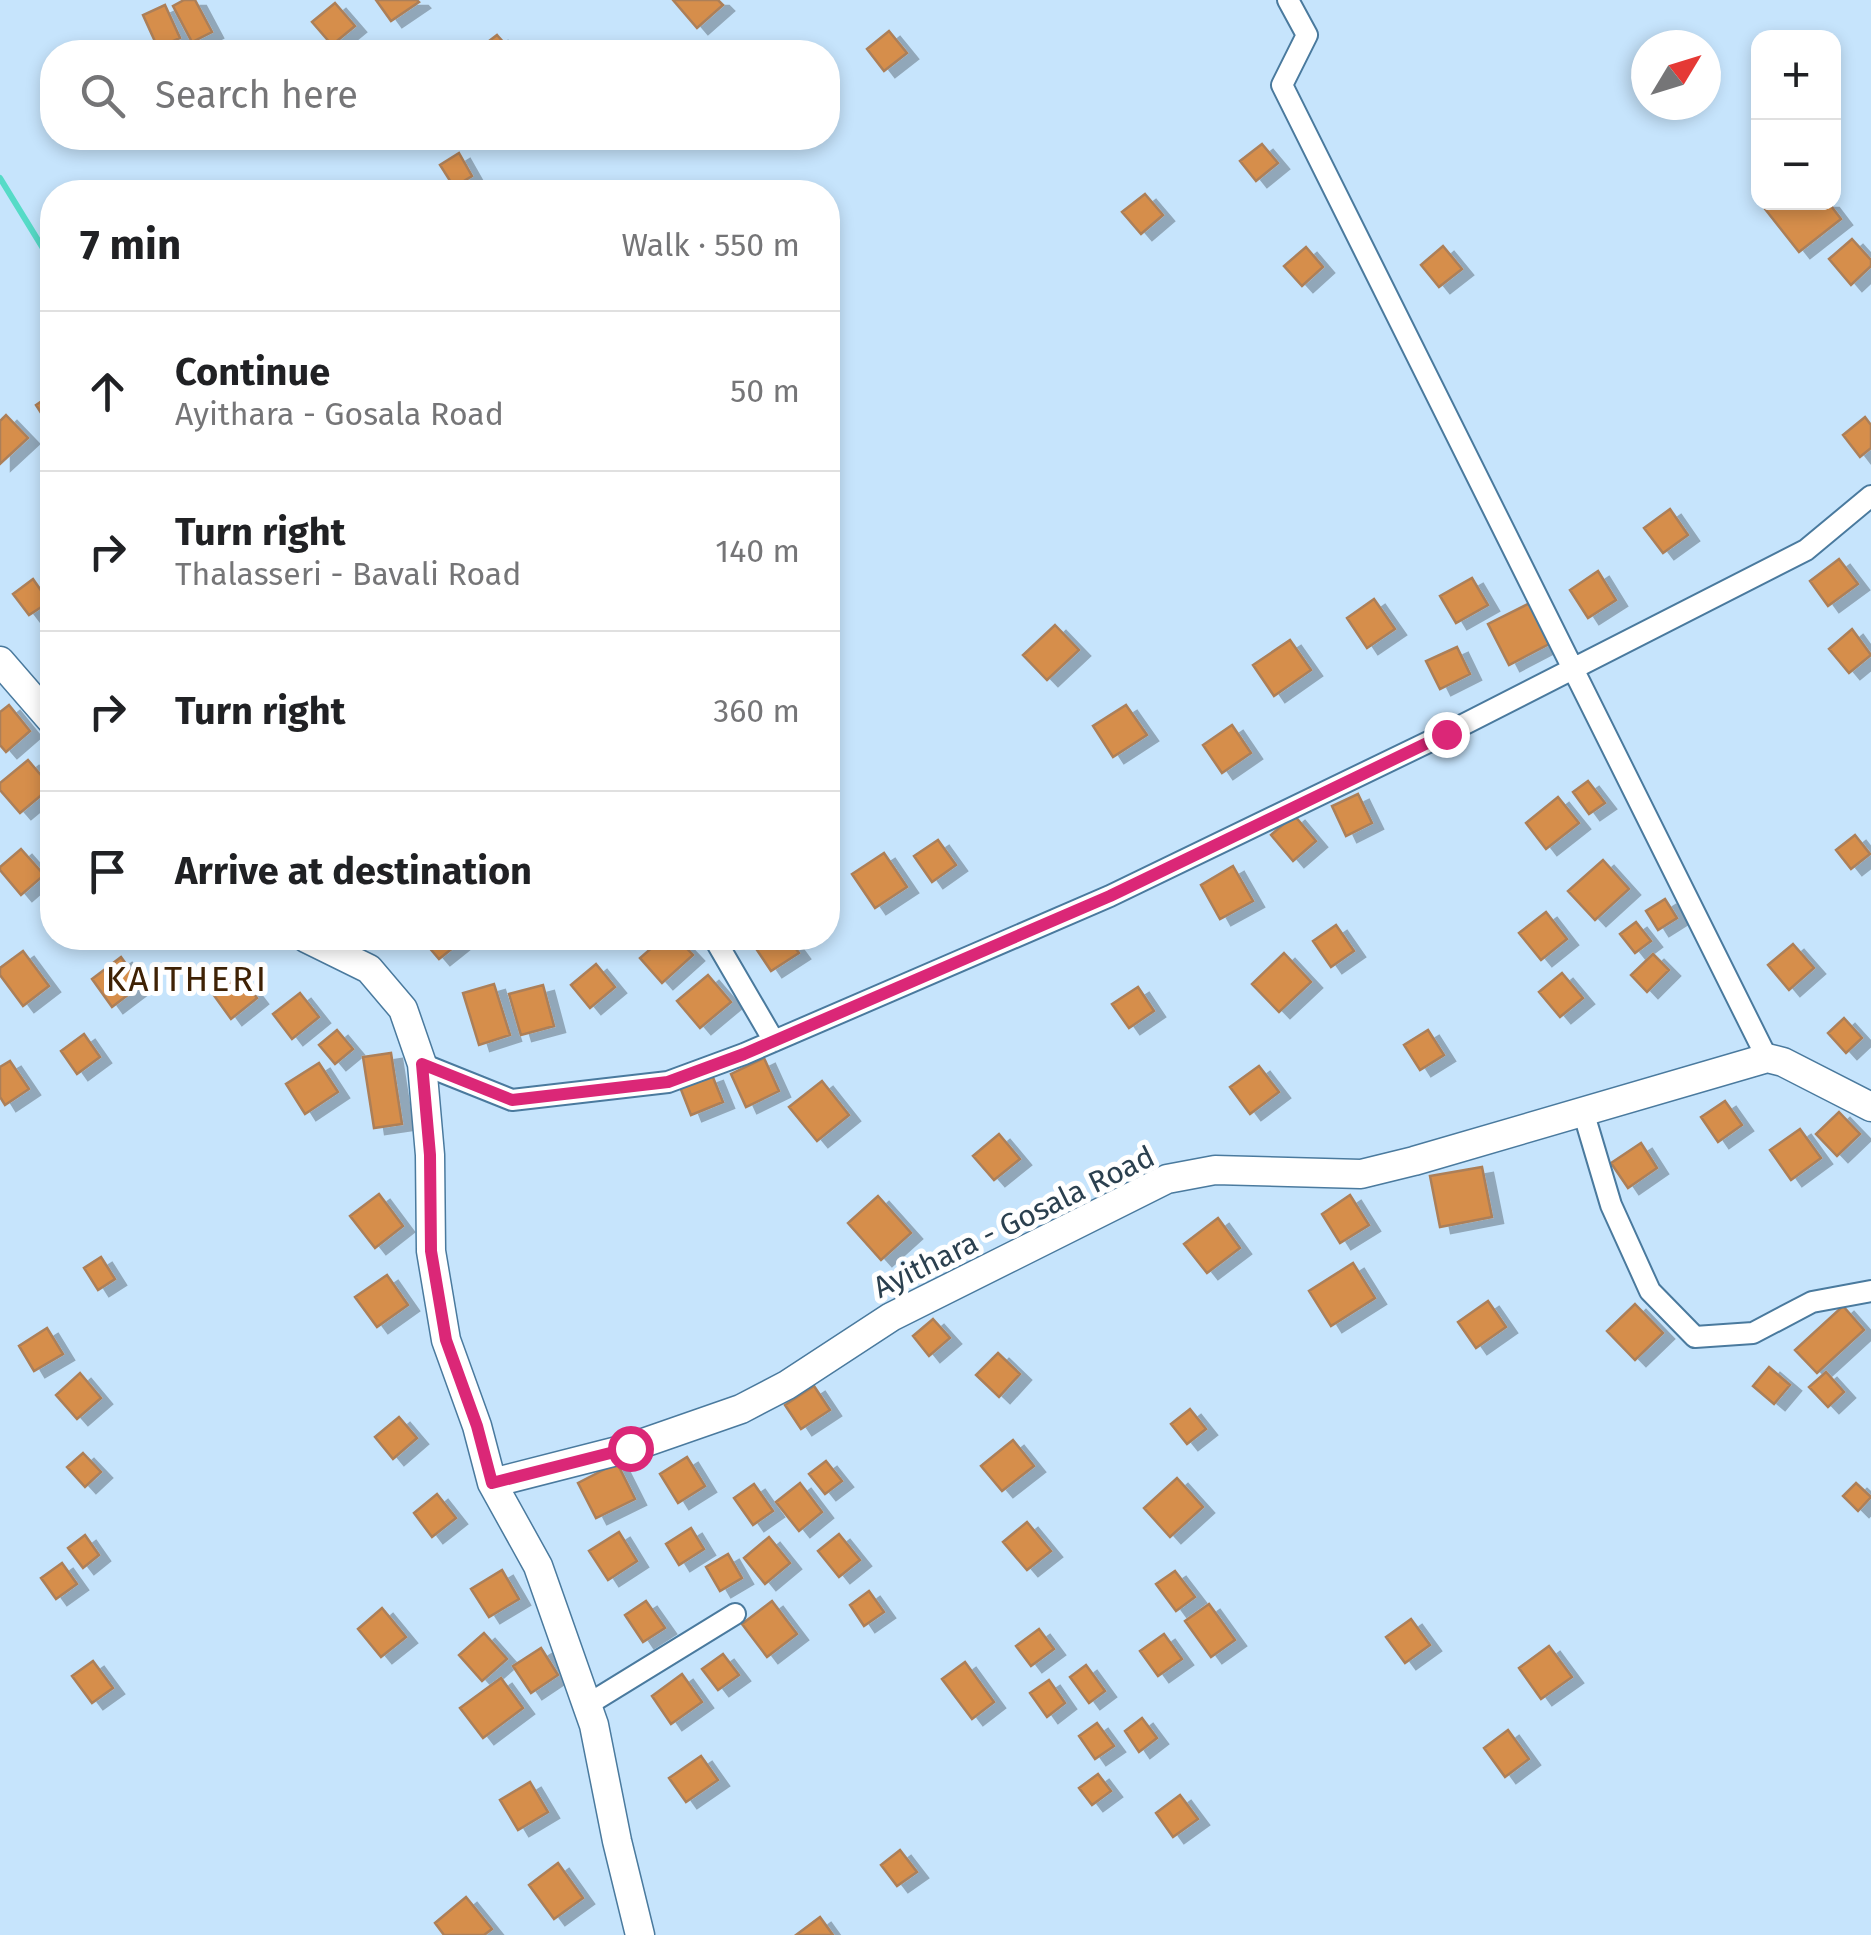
<!DOCTYPE html>
<html lang="en">
<head>
<meta charset="utf-8">
<style>
	body { margin:0; font-family:"Fira Sans",sans-serif; background:#f6f6f6; color:#202124 }
	.controls { position:absolute; right:30px; top:30px; display:grid; overflow:hidden; border-radius:20px; box-shadow:0 5px 15px #0003 }
	.controls button { width:90px; height:90px; display:grid; place-items:center; padding:0; border:0; border-bottom:2px solid #e0e0e0; background:#fff; color:#202124; font:50px sans-serif }
	.compass { position:absolute; left:1631px; top:30px; width:90px; height:90px; border-radius:50%; background:#fff; box-shadow:0 5px 15px #0003; rotate:52deg }
	.stop { position:absolute; width:30px; height:30px; margin:-22px; border:8px solid #db2777; border-radius:50%; background:#fff }
	.stop.end { background:#db2777; border-color:#fff; box-shadow:0 2px 10px #0008 }
	.list { margin:0; padding:0; list-style:none }
	h2 { display:flex; justify-content:space-between; align-items:center; height:130px; margin:0; padding:0 40px; font-size:42px }
	h2 small { font-size:32px; font-weight:400; color:#757577 }
	.list li { display:grid; grid-template-columns:65px 1fr auto; gap:30px; align-items:center; box-sizing:border-box; height:160px; padding:0 40px; border-top:2px solid #e0e0e0 }
	.list b { display:block; font-size:38px; white-space:nowrap }
	.list p { margin:0; font-size:32px; white-space:nowrap; color:#757577 }
	.list em { font-size:32px; font-style:normal; color:#757577 }
	.icon { flex:none; width:55px; height:55px; fill:none; stroke:currentColor; stroke-width:2; stroke-linecap:round; stroke-linejoin:round }
	.map { position:relative; flex:none; width:1871px; height:1935px; overflow:hidden }
	.search { position:absolute; background:#fff; box-shadow:0 5px 15px #0003; left:40px; top:40px; width:800px; height:110px; display:flex; align-items:center; gap:25px; box-sizing:border-box; padding:0 35px; border-radius:40px; color:#757577; font-size:38px }
	.panel { position:absolute; background:#fff; box-shadow:0 5px 15px #0003; left:40px; top:180px; width:800px; height:770px; border-radius:40px }
	.map>svg:first-child { display:block }
	.lines { fill:none; stroke-linecap:round; stroke-linejoin:round }
	.stream { stroke:#56dbc7; stroke-width:6 }
	.building { fill:#d68e4c; stroke:#ac7f59; stroke-width:2.5; filter:url(#shadow) }
	.street-casing { stroke:#4a7a9e; stroke-width:24 }
	.secondary-casing { stroke:#4a7a9e; stroke-width:31 }
	.street { stroke:#fff; stroke-width:20 }
	.secondary { stroke:#fff; stroke-width:28 }
	.route { stroke:#db2777; stroke-width:12 }
	.labels { text-anchor:middle; stroke-width:10; stroke-linejoin:round; paint-order:stroke }
	.street-label { font-size:30px; fill:#2b404f; stroke:#fff }
	.quarter-label { font-size:35px; letter-spacing:2.5px; fill:#3f2205; stroke:#fff }
</style>
</head>
<body>
<div class="map">
<svg width="1871" height="1935" viewBox="0 0 1871 1935">
	<defs>
		<filter id="shadow"><feDropShadow dx="11" dy="6" stdDeviation="0" flood-color="#0004"/></filter>
	</defs>
	<rect width="100%" height="100%" fill="#c6e4fc"/>
	<g class="lines">
		<path class="stream" d="M0 178 52 263"/>
	</g>
	<path class="building" d="M184 0H195L212 32 192 42 173 6Z
		M376 0H417L419 2 391 21Z
		M673 0H718L723 5 697 28Z
		M335 3 355 26 332 45 312 22Z
		M165 5 180 38 158 48 143 15Z
		M889 31 907 53 884 71 867 49Z
		M497 35 512 52H484L480 48Z
		M1262 144 1278 163 1256 181 1240 161Z
		M459 153 472 176 454 187 440 165Z
		M1145 194 1163 215 1141 234 1122 212Z
		M1773 202H1828L1841 219 1799 252 1765 209Z
		M1852 239 1871 260V266L1851 285 1829 259Z
		M1443 246 1462 269 1439 287 1421 265Z
		M1306 247 1323 267 1302 286 1284 266Z
		M52 394V430L36 405Z
		M6 415 28 438 0 464V421Z
		M1865 417 1871 425V448L1860 457 1843 435Z
		M1670 509 1688 535 1663 553 1644 528Z
		M1839 559 1858 584 1828 606 1810 581Z
		M1598 571 1616 600 1588 618 1570 590Z
		M1472 578 1488 605 1456 623 1440 596Z
		M33 579 49 602 29 615 13 594Z
		M1374 599 1395 629 1367 648 1347 618Z
		M1530 603 1551 643 1509 665 1488 624Z
		M1055 625 1079 650 1047 680 1023 655Z
		M1852 629 1871 655 1849 673 1829 649Z
		M1290 640 1311 670 1274 696 1253 665Z
		M1457 647 1470 674 1440 689 1426 661Z
		M9 705 30 731 6 752 0 745V712Z
		M1126 705 1147 735 1113 757 1093 726Z
		M1232 725 1251 753 1222 773 1203 745Z
		M28 760 51 787 20 813 0 790V783Z
		M1588 781 1605 803 1589 814 1573 792Z
		M1358 794 1372 823 1346 836 1332 806Z
		M1558 797 1579 823 1546 849 1526 823Z
		M1294 815 1316 841 1293 861 1271 835Z
		M1855 835 1870 854 1851 869 1836 850Z
		M938 840 956 865 932 882 914 856Z
		M21 849 44 875 21 895 0 870V867Z
		M884 853 907 887 875 908 852 874Z
		M1603 860 1629 889 1595 920 1568 891Z
		M1233 866 1253 901 1220 919 1201 885Z
		M1665 899 1677 918 1658 930 1646 911Z
		M1546 912 1567 939 1541 960 1519 933Z
		M1636 922 1651 941 1635 953 1620 934Z
		M1336 925 1354 951 1331 967 1313 941Z
		M421 938H462L464 939 439 959Z
		M663 938H677L693 955 662 983 640 958Z
		M749 938H788L799 953 771 971Z
		M1793 944 1814 968 1789 990 1768 965Z
		M23 951 49 986 23 1006 0 975V968Z
		M1284 953 1311 982 1279 1012 1252 984Z
		M1653 954 1669 970 1647 992 1631 975Z
		M121 957 141 985 112 1007 92 979Z
		M596 964 615 987 590 1008 571 985Z
		M1562 973 1583 998 1560 1017 1539 992Z
		M239 975 257 998 231 1019 213 994Z
		M708 975 731 1002 700 1028 677 1001Z
		M494 984 510 1035 479 1045 463 993Z
		M543 985 554 1026 521 1035 509 994Z
		M1138 987 1154 1011 1129 1028 1112 1004Z
		M300 993 319 1017 292 1039 273 1014Z
		M1844 1018 1862 1038 1846 1053 1828 1033Z
		M337 1030 353 1049 335 1064 319 1045Z
		M1428 1030 1444 1055 1420 1070 1404 1045Z
		M84 1034 100 1057 77 1074 61 1051Z
		M391 1053 402 1124 374 1128 363 1057Z
		M764 1058 779 1091 746 1107 731 1074Z
		M10 1061 29 1089 5 1105 0 1097V1067Z
		M319 1063 338 1092 305 1114 286 1084Z
		M1259 1066 1279 1092 1250 1114 1230 1087Z
		M712 1075 723 1102 691 1115 680 1087Z
		M822 1081 849 1115 817 1141 789 1107Z
		M1725 1101 1742 1125 1718 1142 1701 1117Z
		M1839 1112 1860 1134 1837 1156 1816 1134Z
		M1800 1129 1821 1158 1791 1180 1770 1150Z
		M999 1134 1020 1159 994 1180 973 1156Z
		M1641 1143 1657 1168 1628 1188 1611 1163Z
		M1482 1167 1492 1217 1440 1227 1430 1176Z
		M379 1194 403 1226 375 1248 350 1216Z
		M1350 1195 1369 1225 1340 1243 1322 1214Z
		M878 1196 911 1233 881 1260 848 1223Z
		M1218 1218 1240 1248 1207 1273 1184 1244Z
		M101 1257 115 1279 98 1290 84 1268Z
		M1353 1263 1375 1298 1331 1326 1309 1291Z
		M387 1275 408 1305 377 1327 355 1297Z
		M1488 1301 1506 1327 1476 1348 1458 1322Z
		M1635 1304 1663 1333 1635 1360 1607 1331Z
		M1843 1306 1864 1330 1817 1373 1795 1350Z
		M933 1319 950 1338 929 1356 913 1336Z
		M47 1328 63 1354 34 1371 19 1346Z
		M998 1353 1020 1374 999 1397 976 1375Z
		M1769 1367 1790 1385 1774 1404 1753 1386Z
		M1826 1372 1844 1392 1828 1407 1809 1387Z
		M80 1373 101 1398 77 1419 56 1395Z
		M814 1386 830 1410 801 1429 785 1405Z
		M1190 1409 1206 1429 1187 1444 1171 1424Z
		M399 1417 417 1438 393 1459 375 1437Z
		M1013 1440 1034 1466 1002 1491 981 1466Z
		M83 1453 101 1472 85 1487 67 1467Z
		M687 1457 705 1486 678 1503 660 1474Z
		M826 1461 842 1481 825 1494 809 1474Z
		M617 1463 635 1499 596 1518 578 1483Z
		M1177 1478 1203 1507 1170 1537 1144 1508Z
		M800 1483 822 1512 799 1531 776 1502Z
		M1856 1483 1871 1497 1858 1511 1843 1496Z
		M754 1484 773 1511 753 1525 734 1498Z
		M437 1494 456 1518 432 1537 414 1513Z
		M1027 1522 1051 1551 1027 1570 1003 1542Z
		M691 1528 704 1549 679 1565 666 1544Z
		M619 1532 637 1561 608 1580 589 1551Z
		M839 1534 860 1560 839 1577 818 1551Z
		M85 1535 99 1555 83 1568 68 1548Z
		M769 1537 790 1563 765 1584 744 1558Z
		M728 1554 742 1578 720 1591 706 1567Z
		M62 1563 77 1584 56 1599 41 1578Z
		M502 1570 519 1599 489 1617 471 1589Z
		M1175 1571 1195 1597 1176 1611 1156 1584Z
		M869 1591 884 1612 864 1626 850 1605Z
		M646 1601 665 1628 643 1642 625 1615Z
		M772 1601 797 1634 767 1657 742 1624Z
		M1209 1604 1235 1640 1211 1657 1185 1621Z
		M382 1608 406 1637 381 1657 358 1629Z
		M1411 1619 1430 1645 1405 1663 1386 1637Z
		M1039 1629 1054 1649 1031 1666 1016 1646Z
		M484 1633 507 1659 482 1681 459 1655Z
		M1164 1634 1182 1659 1158 1676 1140 1651Z
		M1549 1646 1572 1677 1541 1699 1519 1668Z
		M541 1648 558 1675 531 1693 513 1666Z
		M723 1654 739 1675 718 1690 702 1669Z
		M93 1661 113 1688 92 1703 72 1676Z
		M965 1662 994 1702 972 1719 942 1679Z
		M1086 1665 1105 1691 1089 1703 1070 1677Z
		M682 1674 702 1702 671 1724 652 1696Z
		M501 1678 523 1708 483 1738 460 1708Z
		M1049 1680 1065 1703 1047 1717 1030 1693Z
		M1142 1718 1157 1738 1139 1752 1125 1731Z
		M1097 1723 1114 1746 1095 1759 1079 1736Z
		M1508 1730 1529 1759 1505 1777 1484 1748Z
		M701 1756 718 1780 686 1802 669 1778Z
		M1098 1774 1111 1791 1092 1805 1079 1788Z
		M530 1782 548 1812 518 1830 500 1800Z
		M1180 1795 1198 1819 1173 1837 1156 1813Z
		M900 1850 917 1872 897 1886 881 1865Z
		M558 1863 583 1898 554 1919 529 1885Z
		M466 1897 492 1929 484 1935H444L435 1923Z
		M820 1917 833 1935H796Z"/>
	<g class="lines">
		<defs>
			<path id="street" d="M1288 0 1307 35 1282 85 1767 1058
				M714 938 774 1041
				M422 1064 512 1100 668 1082 744 1054 1110 896 1445 734 1806 550 1871 496
				M1583 1111 1611 1205 1650 1291 1695 1337 1753 1333 1812 1302 1871 1291
				M587 1705 735 1614"/>
			<path id="secondary" d="M0 661 52 721
				M306 938 369 969 403 1009 422 1064 430 1155 431 1251 446 1340 477 1426 492 1483 538 1566 594 1725 617 1841 640 1935
				M492 1483 629 1448 741 1409 787 1385 891 1317 1167 1179 1215 1170 1361 1174 1414 1161 1767 1058 1783 1062 1871 1107"/>
		</defs>
		<use href="#street" class="street-casing"/>
		<use href="#secondary" class="secondary-casing"/>
		<use href="#street" class="street"/>
		<use href="#secondary" class="secondary"/>
	</g>
	<g class="lines">
		<path class="route" d="M630 1448 492 1483 477 1426 446 1340 431 1251 430 1155 422 1064 512 1100 668 1082 744 1054 1110 896 1446 734"/>
	</g>
	<g class="labels">
		<g class="street-label">
			<text transform="translate(1014 1222) rotate(-26)" y="10">Ayithara - Gosala Road</text>
		</g>
		<g class="quarter-label">
			<text x="187" y="991">KAITHERI</text>
		</g>
	</g>
</svg>
<div class="controls">
<button>+</button>
<button>−</button>
</div>
<svg class="compass" viewBox="-18 -18 36 36"><path d="M0-13l5 13h-10z" fill="#e53935"/><path d="M0 13l5-13h-10z" fill="#757577"/></svg>
<div class="stop" style="left:630px;top:1448px"></div>
<div class="stop end" style="left:1446px;top:734px"></div>
<div class="search"><svg class="icon" aria-label="search" viewBox="0 0 24 24"><circle cx="10" cy="10" r="6"/><path d="M15 15l6 6"/></svg>Search here</div>
<section class="panel">
<h2>7 min<small>Walk · 550 m</small></h2>
<ul class="list">
<li><svg class="icon" aria-label="ahead" viewBox="0 0 24 24"><path d="M12 20V5M6 11l6-6 6 6"/></svg><div><b>Continue</b><p>Ayithara - Gosala Road</p></div><em>50 m</em></li>
<li><svg class="icon" aria-label="right" viewBox="0 0 24 24"><path d="M7 20v-9h11M14 6l5 5-5 5"/></svg><div><b>Turn right</b><p>Thalasseri - Bavali Road</p></div><em>140 m</em></li>
<li><svg class="icon" aria-label="right" viewBox="0 0 24 24"><path d="M7 20v-9h11M14 6l5 5-5 5"/></svg><div><b>Turn right</b></div><em>360 m</em></li>
<li><svg class="icon" aria-label="arrive" viewBox="0 0 24 24"><path d="M6 21V4h12l-3 4 3 4H6"/></svg><div><b>Arrive at destination</b></div></li>
</ul>
</section>
</div>
</body>
</html>
